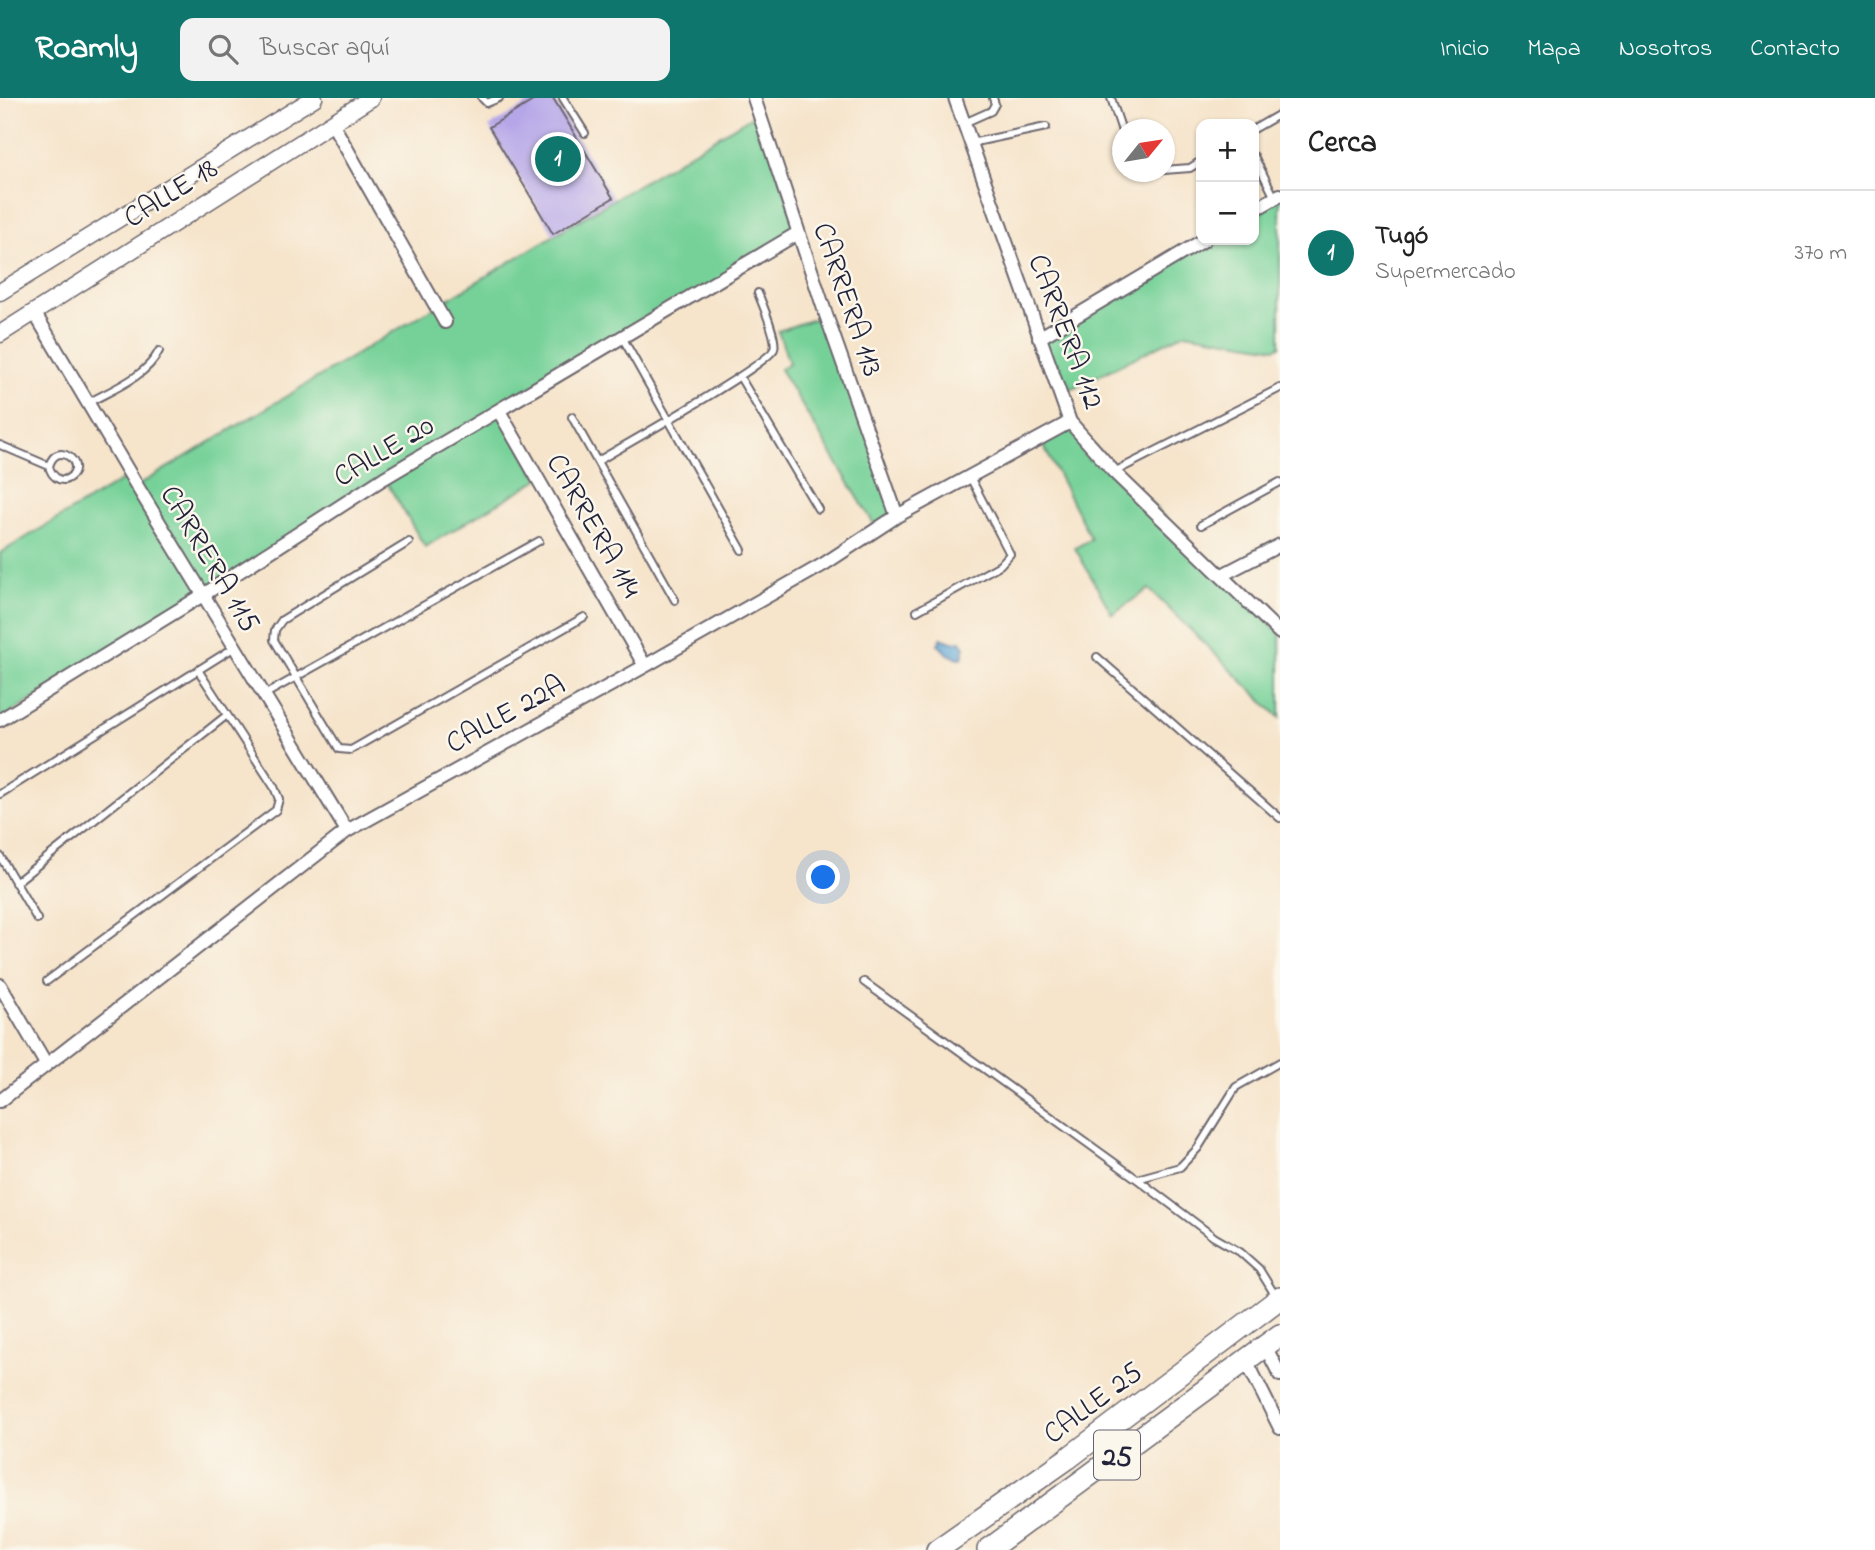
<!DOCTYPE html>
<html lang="es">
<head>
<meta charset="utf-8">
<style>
	body { margin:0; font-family:"Indie Flower",sans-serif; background:#f2f2f2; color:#222 }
	.controls { position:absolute; right:21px; top:21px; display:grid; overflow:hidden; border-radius:14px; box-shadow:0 2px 5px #0004 }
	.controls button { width:63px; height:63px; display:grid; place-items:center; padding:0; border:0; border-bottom:2px solid #e0e0e0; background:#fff; color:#222; font:35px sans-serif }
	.compass { position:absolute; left:1112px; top:21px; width:63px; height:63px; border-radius:50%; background:#fff; box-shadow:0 2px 5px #0004; rotate:60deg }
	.you { position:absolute; left:824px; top:780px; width:24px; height:24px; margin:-18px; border:5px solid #fff; border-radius:50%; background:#1a73e8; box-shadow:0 0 0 10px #1a73e833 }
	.badge { display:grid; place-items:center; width:46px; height:46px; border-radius:50%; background:#0f766e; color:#fff; font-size:23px; font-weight:700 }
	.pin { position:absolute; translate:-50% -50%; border:4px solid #fff; box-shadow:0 2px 7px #0006 }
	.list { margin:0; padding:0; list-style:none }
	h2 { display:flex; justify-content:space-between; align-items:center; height:91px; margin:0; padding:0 28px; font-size:30px }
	h2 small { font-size:23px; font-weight:400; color:#767676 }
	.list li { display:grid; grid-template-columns:46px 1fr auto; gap:21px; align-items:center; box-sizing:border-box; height:126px; padding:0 28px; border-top:2px solid #e0e0e0 }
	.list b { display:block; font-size:26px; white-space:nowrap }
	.list p { margin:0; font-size:23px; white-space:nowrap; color:#767676 }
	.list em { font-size:23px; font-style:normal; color:#767676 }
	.icon { flex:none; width:38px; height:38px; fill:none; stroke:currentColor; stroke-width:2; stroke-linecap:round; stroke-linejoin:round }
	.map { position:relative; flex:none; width:1280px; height:1452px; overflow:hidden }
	header { display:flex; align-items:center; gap:42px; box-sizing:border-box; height:98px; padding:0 35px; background:#0f766e; color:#fff }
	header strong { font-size:33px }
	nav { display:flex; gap:38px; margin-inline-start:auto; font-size:24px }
	.search { width:490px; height:63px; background:#f2f2f2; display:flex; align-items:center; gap:18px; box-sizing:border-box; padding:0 24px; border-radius:14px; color:#767676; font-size:26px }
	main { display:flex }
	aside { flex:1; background:#fff }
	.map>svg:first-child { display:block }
	.green { fill:#76d198; stroke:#4c7a6a; stroke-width:2 }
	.water { fill:#60a5d5; stroke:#416488; stroke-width:2 }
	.building { fill:#b5a6e8 }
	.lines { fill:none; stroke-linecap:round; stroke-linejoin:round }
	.lane-casing { stroke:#6c666d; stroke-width:10 }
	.street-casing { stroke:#6c666d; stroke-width:16 }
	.secondary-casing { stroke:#6c666d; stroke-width:19 }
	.highway-casing { stroke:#6c666d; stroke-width:24 }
	.lane { stroke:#fff; stroke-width:6 }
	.street { stroke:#fff; stroke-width:12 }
	.secondary { stroke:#fff; stroke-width:16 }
	.highway { stroke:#fff; stroke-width:21 }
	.labels { text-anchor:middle; stroke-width:5; stroke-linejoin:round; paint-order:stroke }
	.shield { fill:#fbf7ec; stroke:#636270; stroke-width:2 }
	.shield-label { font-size:28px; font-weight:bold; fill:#22223b }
	.street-label { font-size:30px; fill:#22223b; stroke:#fbf7ec }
</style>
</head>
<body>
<header>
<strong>Roamly</strong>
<div class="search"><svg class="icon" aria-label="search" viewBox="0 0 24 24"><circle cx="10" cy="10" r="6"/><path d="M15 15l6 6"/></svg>Buscar aquí</div>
<nav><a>Inicio</a><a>Mapa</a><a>Nosotros</a><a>Contacto</a></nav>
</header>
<main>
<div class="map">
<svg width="1280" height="1452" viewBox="0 0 1280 1452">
	<rect width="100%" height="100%" fill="#fbf7ec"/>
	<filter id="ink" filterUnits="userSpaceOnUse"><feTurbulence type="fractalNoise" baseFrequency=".0143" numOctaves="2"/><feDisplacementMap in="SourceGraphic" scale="14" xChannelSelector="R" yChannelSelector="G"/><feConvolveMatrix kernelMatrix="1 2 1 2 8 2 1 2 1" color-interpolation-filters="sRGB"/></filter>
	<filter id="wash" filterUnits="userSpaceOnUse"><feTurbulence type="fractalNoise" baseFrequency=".00686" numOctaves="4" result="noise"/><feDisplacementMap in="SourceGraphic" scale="28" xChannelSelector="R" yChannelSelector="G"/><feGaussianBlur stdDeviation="1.57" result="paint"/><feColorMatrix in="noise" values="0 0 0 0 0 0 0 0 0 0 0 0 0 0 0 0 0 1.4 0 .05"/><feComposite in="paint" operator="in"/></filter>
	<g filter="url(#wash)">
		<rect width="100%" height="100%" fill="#f6e4cb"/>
		<path class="green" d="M759 14 798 135 500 313 539 381 425 449 384 380 0 622V455L131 377 137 388Z
			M1280 97V248L1275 250 1185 235 1059 297 1039 240 1204 142H1254V112Z
			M826 217 897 418 877 431 780 271 789 265 778 233Z
			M1070 324 1280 535V620L1149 491 1112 516 1075 450 1091 441 1040 341Z"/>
		<path class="water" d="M941 540 952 544 961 543 965 549 962 560C951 560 945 554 938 546Z"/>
		<g id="blocks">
			<path class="building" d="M538 0H553L613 100 553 136 489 29Z"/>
		</g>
	</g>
	<g filter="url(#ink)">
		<use href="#blocks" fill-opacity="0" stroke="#6c666d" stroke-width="2"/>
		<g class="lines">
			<defs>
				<path id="lane" d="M482 0 487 5 499 0
					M563 0 585 35
					M1111 0 1122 33
					M964 25 991 13 995 6 993 0
					M1254 31 1280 16
					M971 45 1046 29
					M1254 58 1275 100
					M1164 72 1190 70 1201 63
					M622 239 742 452
					M740 279 818 411
					M88 305C113 291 146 279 159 253
					M572 319 675 502
					M0 347 49 368C51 377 60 387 70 379 87 366 57 341 49 368
					M598 363C623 348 768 267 774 251 778 242 762 205 758 195
					M1114 374 1280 290
					M1201 427 1280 384
					M409 444 282 522 275 532 274 542 339 651 351 652 584 519
					M917 513 1000 467 1010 456 970 379
					M1097 559 1280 720
					M264 597 539 443
					M0 696 235 549
					M0 758 37 821
					M15 785 227 617
					M47 883 276 712 279 701 274 689 198 572
					M864 884 1137 1081 1214 1139 1240 1154 1259 1171 1275 1197
					M1137 1081 1180 1069 1198 1050 1236 989 1280 964"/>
				<path id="street" d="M754 0 826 217 897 418
					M955 0 1070 324 1114 374 1280 535
					M332 25 445 224
					M1254 112 1280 97
					M34 214 137 388 347 733
					M1039 240 1204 142
					M499 313 645 568
					M1222 477 1280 447
					M0 622 203 497 384 380 798 135
					M0 887 46 966
					M0 1003 347 733 645 568 824 466 897 418 1070 324
					M1265 1248 1280 1277
					M1246 1262 1280 1330"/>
				<path id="secondary" d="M0 194 314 0
					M0 236 371 0"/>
				<path id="highway" d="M937 1452 1067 1361 1280 1200
					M988 1452 1280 1237"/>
			</defs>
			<use href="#lane" class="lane-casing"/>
			<use href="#street" class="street-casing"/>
			<use href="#secondary" class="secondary-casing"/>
			<use href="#highway" class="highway-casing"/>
			<use href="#lane" class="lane"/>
			<use href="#street" class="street"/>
			<use href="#secondary" class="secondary"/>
			<use href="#highway" class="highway"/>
		</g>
	</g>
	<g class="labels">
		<rect class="shield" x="1094" y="1332.5" width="46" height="49" rx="5"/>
		<g class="shield-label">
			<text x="1117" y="1367">25</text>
		</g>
		<g class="street-label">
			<text transform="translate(170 94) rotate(-32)" y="10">CALLE 18</text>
			<text transform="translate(849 201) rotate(71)" y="10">CARRERA 113</text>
			<text transform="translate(1067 233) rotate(69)" y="10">CARRERA 112</text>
			<text transform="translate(383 352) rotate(-31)" y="10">CALLE 20</text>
			<text transform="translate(595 427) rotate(60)" y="10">CARRERA 114</text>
			<text transform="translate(211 460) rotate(59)" y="10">CARRERA 115</text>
			<text transform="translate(505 615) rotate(-29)" y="10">CALLE 22A</text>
			<text transform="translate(1092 1304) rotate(-37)" y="10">CALLE 25</text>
		</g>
	</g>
</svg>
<div class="controls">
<button>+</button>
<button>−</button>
</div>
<svg class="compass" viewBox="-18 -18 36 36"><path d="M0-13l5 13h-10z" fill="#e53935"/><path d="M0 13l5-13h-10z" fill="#767676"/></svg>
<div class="you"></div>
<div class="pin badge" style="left:558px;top:61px">1</div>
</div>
<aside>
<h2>Cerca<small></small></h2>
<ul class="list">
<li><span class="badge">1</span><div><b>Tugó</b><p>Supermercado</p></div><em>370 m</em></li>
</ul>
</aside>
</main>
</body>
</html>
